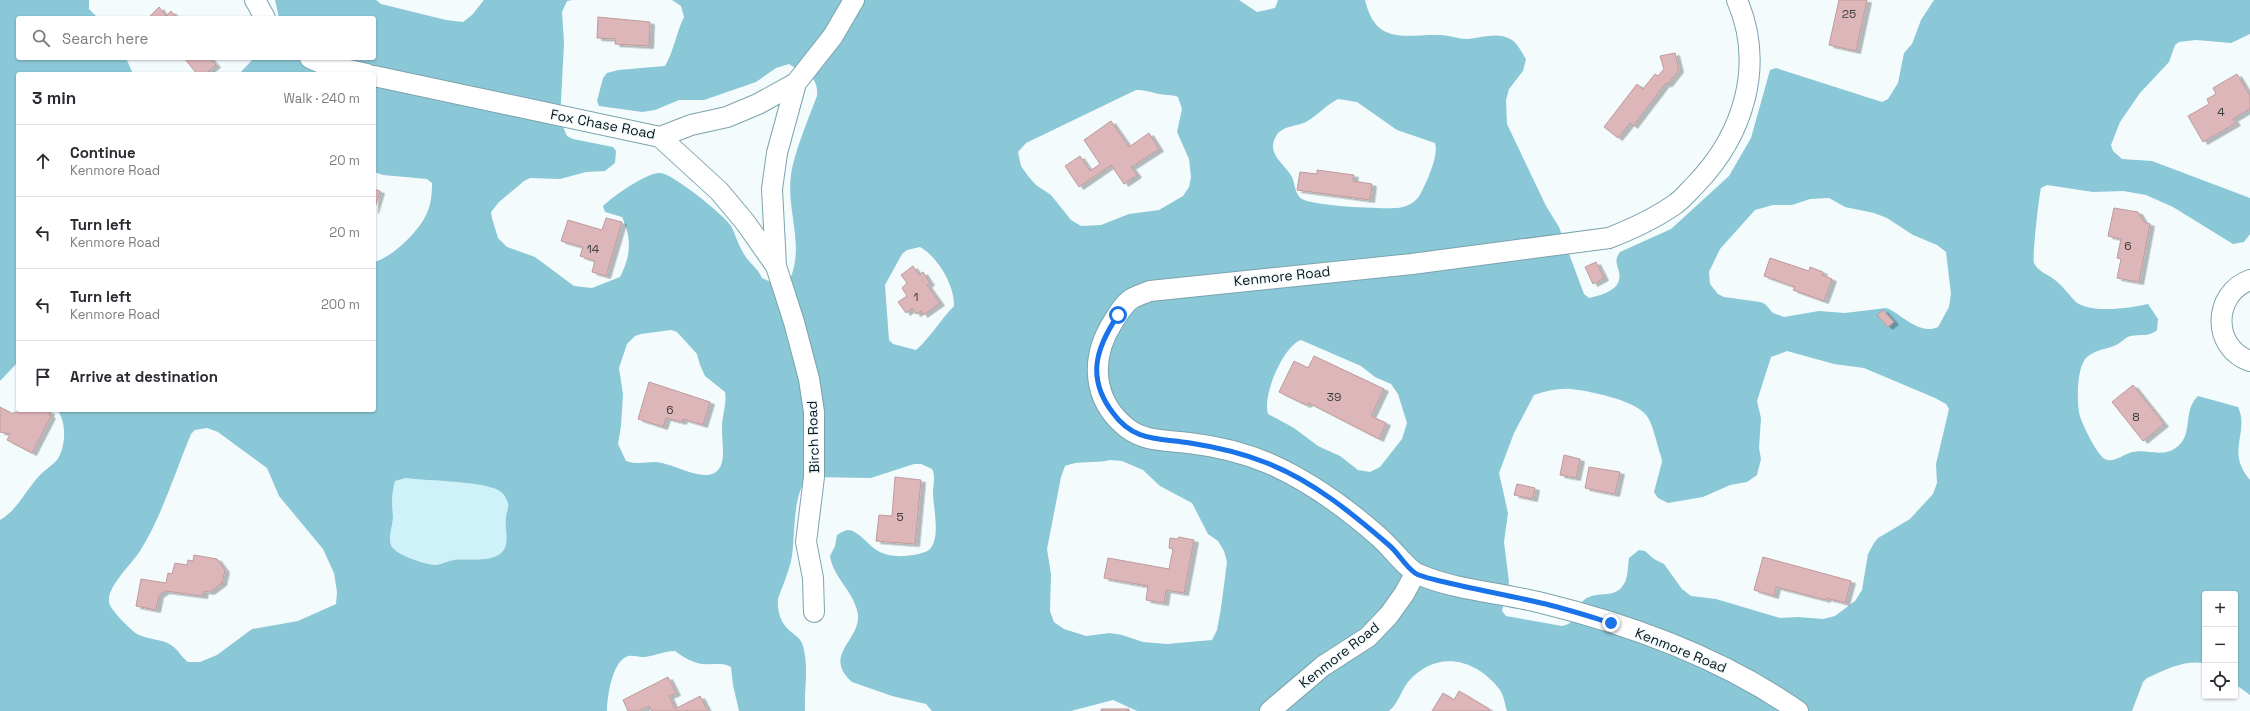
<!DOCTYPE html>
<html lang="en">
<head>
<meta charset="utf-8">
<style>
	body { margin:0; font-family:"Space Grotesk",sans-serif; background:#f7f7f7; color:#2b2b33 }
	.controls { position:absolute; right:12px; bottom:12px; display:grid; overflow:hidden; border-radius:4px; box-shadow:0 1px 3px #0004 }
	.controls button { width:36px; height:36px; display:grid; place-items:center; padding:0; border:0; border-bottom:1px solid #e1e1e2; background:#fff; color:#2b2b33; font:20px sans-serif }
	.stop { position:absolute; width:12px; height:12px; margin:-9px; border:3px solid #1a73e8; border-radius:50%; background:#fff }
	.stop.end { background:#1a73e8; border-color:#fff; box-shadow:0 1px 4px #0008 }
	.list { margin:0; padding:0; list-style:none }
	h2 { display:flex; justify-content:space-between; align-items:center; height:52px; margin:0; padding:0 16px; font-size:17px }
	h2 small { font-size:13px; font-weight:400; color:#7c7c81 }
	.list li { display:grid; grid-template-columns:26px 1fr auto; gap:12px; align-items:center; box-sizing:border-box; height:72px; padding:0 16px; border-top:1px solid #e1e1e2 }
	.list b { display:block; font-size:15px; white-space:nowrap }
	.list p { margin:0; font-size:13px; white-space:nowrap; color:#7c7c81 }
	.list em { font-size:13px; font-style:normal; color:#7c7c81 }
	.icon { flex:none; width:22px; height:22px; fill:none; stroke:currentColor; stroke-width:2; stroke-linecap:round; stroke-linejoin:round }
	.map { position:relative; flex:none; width:2250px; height:711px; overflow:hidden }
	.search { position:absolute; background:#fff; box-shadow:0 1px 3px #0004; left:16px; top:16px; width:360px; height:44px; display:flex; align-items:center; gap:10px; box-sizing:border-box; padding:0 14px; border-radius:4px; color:#7c7c81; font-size:15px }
	.panel { position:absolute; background:#fff; box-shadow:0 1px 3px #0004; left:16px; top:72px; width:360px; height:340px; border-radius:4px }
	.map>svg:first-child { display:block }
	.green { fill:#cff1fa }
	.forest { fill:#8ac7d7; fill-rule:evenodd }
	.building { fill:#ddb6b9; stroke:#bf9a9d; filter:url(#shadow) }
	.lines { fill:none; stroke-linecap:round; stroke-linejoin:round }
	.street-casing { stroke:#7ca3ad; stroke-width:22 }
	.street { stroke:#fff; stroke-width:20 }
	.route { stroke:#1a73e8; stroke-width:5 }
	.labels { text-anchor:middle; stroke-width:3; stroke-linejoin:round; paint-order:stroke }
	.number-label { font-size:12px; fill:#3d3f42 }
	.street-label { font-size:14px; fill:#08171b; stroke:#f3fbfd }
</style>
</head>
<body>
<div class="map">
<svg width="2250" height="711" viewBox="0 0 2250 711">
	<defs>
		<filter id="shadow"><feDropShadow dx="4.5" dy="2.5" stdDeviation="0" flood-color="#0004"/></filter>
	</defs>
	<rect width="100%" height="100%" fill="#f3fbfd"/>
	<path class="green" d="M406 478C426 481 489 481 501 492 503 494 507 500 508 503 509 508 506 513 506 518 504 528 511 545 501 553 489 563 468 558 454 560 448 561 442 564 436 565 426 565 397 555 392 547 387 539 393 525 393 517 392 501 391 498 395 481Z"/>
	<path class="forest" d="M0 0H89V9L98 18H18V58H126L133 74H18V362L0 381Z
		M275 0H376L381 4 446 20 463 22 472 15 484 0H573L567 1 562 12 564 43 560 120 567 136 573 139 613 147 616 151 615 163 605 171 586 172 560 179 530 178 524 181 499 202 491 212 492 218 498 238 507 247 535 257 574 286 592 288 620 277C631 256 632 239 622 217L605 212 603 206C612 197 648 171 661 173 674 175 723 214 731 226 736 235 738 245 744 254 749 263 758 268 762 278L773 283 790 279C805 245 786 210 791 175 794 153 809 117 817 96 819 75 805 74 789 64L776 68 756 82 704 100H679L655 110 642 112 599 106 597 101 603 78 607 73 618 70 665 66C674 51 676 33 684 17L681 6 672 0H1239L1257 12 1275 8 1278 0H1365C1376 46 1404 34 1440 35 1449 35 1458 39 1467 39 1481 38 1499 31 1512 40 1518 44 1522 53 1526 59L1523 71 1509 89 1506 100 1507 124 1546 206 1559 227 1584 294 1589 298C1602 295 1623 290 1619 272 1617 264 1614 260 1620 252L1671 229 1729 176 1751 138 1770 70 1776 68 1782 70 1882 102 1888 99 1898 83 1904 53 1912 44 1921 20 1934 0H2250V34L2231 43 2196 40 2179 42 2175 45 2169 62 2140 93 2120 122 2111 145 2113 151 2122 159 2152 161 2250 198V234L2244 242 2233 244 2173 207 2146 195 2123 191 2093 192 2047 185 2041 188C2039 195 2032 258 2034 263 2037 271 2049 275 2055 280 2063 286 2069 295 2076 302 2091 314 2131 308 2148 304L2158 319 2157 330C2150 337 2140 334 2131 336 2125 337 2121 343 2116 345 2105 350 2091 350 2084 361 2077 372 2077 400 2079 412 2080 421 2097 455 2105 459 2113 464 2125 453 2133 452 2148 449 2163 458 2177 447 2194 434 2182 411 2198 396L2238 407C2250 433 2225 451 2250 480V695L2235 684V594H2205V663C2183 660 2167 669 2147 678L2143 682 2132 711H1507C1505 705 1504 696 1500 690 1476 658 1436 649 1408 682 1401 691 1398 704 1389 711H1137L1113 700 1071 711H932L926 704 892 696 852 682C822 655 860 641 858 615 855 592 833 578 830 556L835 546 837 535C840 533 845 530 848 530 857 530 868 544 875 549 888 559 911 557 925 552 943 546 933 507 933 493 933 484 936 477 932 469L921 464H914L871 478 810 477C791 489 796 540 791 561 788 574 782 587 778 599 777 609 780 621 787 628 792 634 801 637 803 646 809 667 804 689 805 711H739L733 685 731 667C723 662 713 665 703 664 693 663 683 657 675 651 664 651 654 656 644 657 639 657 631 654 626 657 612 663 607 698 607 711H0V520C18 510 26 489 41 474 46 469 53 465 57 460 66 447 67 422 57 410H374V262C391 258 417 233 425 217 431 207 432 194 432 183L427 179 383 175 374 172V74H239L254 58H374V18H279ZM1136 90C1145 90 1150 92 1159 94 1166 96 1171 94 1178 97L1182 109 1177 132 1189 159 1191 177 1189 187 1183 196 1159 210 1129 214 1101 225 1081 226 1071 220 1051 195 1036 185 1028 176 1021 166 1018 152 1026 143ZM1338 99 1357 102 1397 130 1435 143C1438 153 1432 168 1428 178 1424 186 1420 199 1412 203 1408 206 1400 208 1395 208 1380 209 1313 206 1302 199 1295 195 1295 184 1292 177 1285 164 1267 155 1275 138 1281 125 1296 127 1306 122 1318 115 1326 105 1338 99ZM1829 198 1845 207 1874 213 1887 218 1913 235 1937 245 1946 252 1951 294 1949 307 1938 327C1918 336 1900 312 1886 308L1845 313 1819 311 1784 317 1773 313 1765 304 1760 302 1724 297 1718 294 1710 284 1709 272 1720 249 1755 210 1773 205H1792L1810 199ZM920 247C938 257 955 286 954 306 940 320 931 337 916 350L893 344 889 340 885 285 902 254 907 250ZM671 330 677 332 697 354 700 365 705 376 725 392C727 406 722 414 722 428 722 437 723 446 723 455 721 492 681 467 662 463 650 460 642 466 626 461L618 444 621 426 623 394 619 368 627 344 635 336 641 334ZM1301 340 1361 366 1375 377 1391 384 1398 394 1407 423 1402 439 1380 467 1370 472 1358 470 1340 456 1318 446 1294 428 1268 414C1262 396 1283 346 1301 340ZM1787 351 1834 364 1864 368 1935 398 1946 404 1949 409 1936 464 1937 483 1933 494 1910 519 1878 538 1874 543 1868 554 1862 590 1855 601 1835 616 1823 619 1798 617 1780 618 1716 599 1691 596 1682 589 1664 564 1654 559 1645 551 1639 550 1629 558C1628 565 1628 576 1625 582 1616 602 1594 588 1582 602 1574 611 1578 623 1562 626L1506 616 1502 611 1509 582 1504 542 1508 513 1499 473 1514 433 1534 395C1546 391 1558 388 1571 389 1589 391 1635 400 1646 415 1653 423 1657 445 1661 456L1662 462 1654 492 1658 498 1668 503 1703 497 1730 485 1747 482 1757 475 1761 459 1759 448 1761 418 1757 401 1771 357ZM207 428 218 432 267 468 279 496 323 549 334 573 337 592 336 604 298 621 252 629 217 655 200 662H188C181 657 178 649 171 645 162 639 150 640 139 635 132 632 113 612 110 605 103 590 132 564 140 551 162 516 175 472 191 434L195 430ZM1110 460 1122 461 1143 470 1160 486 1192 503 1208 534 1218 541 1224 551 1227 562 1221 608 1217 630 1212 640 1167 644 1143 642 1122 635 1110 633 1086 636 1064 629 1054 622 1050 611 1051 574 1047 549 1061 477 1065 466C1079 460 1095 464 1110 460ZM406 478C426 481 489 481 501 492 504 494 507 500 508 503 509 508 506 513 506 518 504 528 511 545 501 553 489 563 468 558 454 560 448 561 442 564 436 565 426 565 397 555 392 547 387 539 393 525 393 517 392 501 391 498 395 481Z"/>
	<path class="building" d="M1839 0H1867L1856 51 1829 45Z
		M159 7 166 16 171 11 177 18H148Z
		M598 17 650 22 649 46 615 44 616 39 597 38Z
		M1675 53 1679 70 1668 84H1665L1633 126 1630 123 1618 138 1604 127 1637 84 1643 89 1655 74 1658 76 1664 69 1660 56Z
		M182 58H210L216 65 205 74H197L184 58Z
		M2237 74 2250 96V109L2233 119 2236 123 2203 142 2188 116 2209 104 2207 99 2216 94 2213 88Z
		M1111 121 1129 147 1149 133 1159 149 1131 167 1137 175 1124 184 1111 165 1079 187 1065 166 1080 156 1090 171 1100 164 1084 140Z
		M1317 170 1354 175 1353 181 1372 184 1370 200 1297 190 1300 172 1317 174Z
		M374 189 380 191 374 211Z
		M2114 208 2138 212 2144 222 2150 224 2139 282 2117 278 2121 259 2117 258 2121 239 2108 236Z
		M606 218 622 222 606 276 592 272 595 261 580 256 583 247 561 241 568 220 602 230Z
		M1770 258 1809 271 1810 267 1823 272 1822 275 1832 279 1824 301 1793 290 1795 287 1764 276Z
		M1596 262 1604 278 1593 284 1585 267Z
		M913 266 919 275 923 272 930 283 927 285 940 303 923 315 921 311 916 314 912 308 906 313 898 302 907 296 902 288 907 283 901 275Z
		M1883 310 1894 322 1888 327 1877 315Z
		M1314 356 1384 389 1371 416 1386 423 1379 439 1309 403 1306 405 1279 392 1294 361 1308 368Z
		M649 382 710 402 703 425 683 419 682 422 666 418 663 427 638 419Z
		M2133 385 2164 424 2143 441 2112 402Z
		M0 407 13 414 14 412 17 413 19 410H46L50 412 49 415 51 416 32 453 7 440 10 434 0 432Z
		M1564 455 1580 459 1576 478 1560 475Z
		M1589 467 1620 472 1615 494 1585 488Z
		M895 477 921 480 915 544 876 541 879 515 892 516Z
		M1517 484 1535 488 1533 499 1514 495Z
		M1179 537 1194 540 1184 593 1166 590 1164 603 1146 600 1148 586 1104 578 1108 558 1169 569 1173 549 1169 548 1170 538 1177 539Z
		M194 555 217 559 225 570 222 583 210 592 204 591 203 596 165 591 159 595 156 610 136 606 141 579 166 583 168 573 172 574 175 563 187 565 188 560 193 561Z
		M1763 557 1851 581 1845 603 1826 598V600L1776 587 1774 596 1754 590Z
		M668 677 676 693 669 696 675 709 700 696 708 711H652L649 706 639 711H628L623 700Z
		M1459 691 1489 709 1488 711H1432L1443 693 1454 700Z
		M1101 709H1129V711H1101Z"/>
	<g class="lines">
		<defs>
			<path id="street" d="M255 0 265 18
				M1737 0C1765 65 1744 134 1696 184 1689 191 1682 200 1674 205 1654 219 1632 229 1609 238L1412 264 1150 291C1145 293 1138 295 1133 298 1125 302 1118 314 1113 322 1090 358 1092 400 1127 428 1145 442 1167 440 1189 443 1215 446 1244 453 1268 463 1309 481 1345 507 1378 536 1388 544 1409 571 1418 574 1454 590 1503 593 1542 603 1632 625 1722 658 1798 711
				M310 58 326 65 367 74
				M374 76 660 137 691 125 727 117 758 104 796 83 833 36 854 0
				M660 137 719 191 745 222 776 266 794 322 809 379 814 412V477L806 542 813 578 814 612
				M776 266 772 189 777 153 796 83
				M2250 280C2212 294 2212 348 2250 361
				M1270 711 1323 666 1368 637 1389 615 1404 594 1415 574"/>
		</defs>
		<use href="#street" class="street-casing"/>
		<use href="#street" class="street"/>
	</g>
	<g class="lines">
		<path class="route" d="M1118 315C1096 348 1086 378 1113 413 1134 442 1158 438 1190 443 1216 447 1242 453 1267 463 1313 481 1353 514 1390 546 1399 554 1405 566 1415 573 1421 577 1433 579 1440 581 1473 589 1507 595 1541 603 1564 608 1588 616 1611 623"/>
	</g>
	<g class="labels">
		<g class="number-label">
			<text x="1849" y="18">25</text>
			<text x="2221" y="116">4</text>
			<text x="2128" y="250">6</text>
			<text x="593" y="253">14</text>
			<text x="916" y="301">1</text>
			<text x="1334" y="401">39</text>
			<text x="670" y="414">6</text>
			<text x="2136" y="421">8</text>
			<text x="900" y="521">5</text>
		</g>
		<g class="street-label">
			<text transform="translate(603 124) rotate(11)" y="5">Fox Chase Road</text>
			<text transform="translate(1282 276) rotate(-6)" y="5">Kenmore Road</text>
			<text transform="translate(813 437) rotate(-92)" y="5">Birch Road</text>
			<text transform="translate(1681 650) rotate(22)" y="5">Kenmore Road</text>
			<text transform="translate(1339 655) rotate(-38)" y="5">Kenmore Road</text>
		</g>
	</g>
</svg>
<div class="controls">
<button>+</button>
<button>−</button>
<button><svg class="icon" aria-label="locate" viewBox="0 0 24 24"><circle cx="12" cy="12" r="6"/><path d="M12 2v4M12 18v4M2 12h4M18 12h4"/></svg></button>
</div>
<div class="stop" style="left:1118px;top:315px"></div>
<div class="stop end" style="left:1611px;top:623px"></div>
<div class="search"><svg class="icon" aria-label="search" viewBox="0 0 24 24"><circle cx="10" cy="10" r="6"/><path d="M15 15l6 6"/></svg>Search here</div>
<section class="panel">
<h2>3 min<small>Walk · 240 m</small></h2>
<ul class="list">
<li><svg class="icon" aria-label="ahead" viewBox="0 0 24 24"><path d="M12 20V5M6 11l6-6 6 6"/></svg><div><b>Continue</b><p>Kenmore Road</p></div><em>20 m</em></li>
<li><svg class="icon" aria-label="left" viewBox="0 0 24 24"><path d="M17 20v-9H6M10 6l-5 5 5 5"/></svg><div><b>Turn left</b><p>Kenmore Road</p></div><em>20 m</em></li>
<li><svg class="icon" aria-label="left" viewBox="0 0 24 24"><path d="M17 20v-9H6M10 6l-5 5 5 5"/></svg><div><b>Turn left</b><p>Kenmore Road</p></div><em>200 m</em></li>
<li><svg class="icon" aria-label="arrive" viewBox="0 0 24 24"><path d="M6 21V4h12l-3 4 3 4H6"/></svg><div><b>Arrive at destination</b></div></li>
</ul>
</section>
</div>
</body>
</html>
